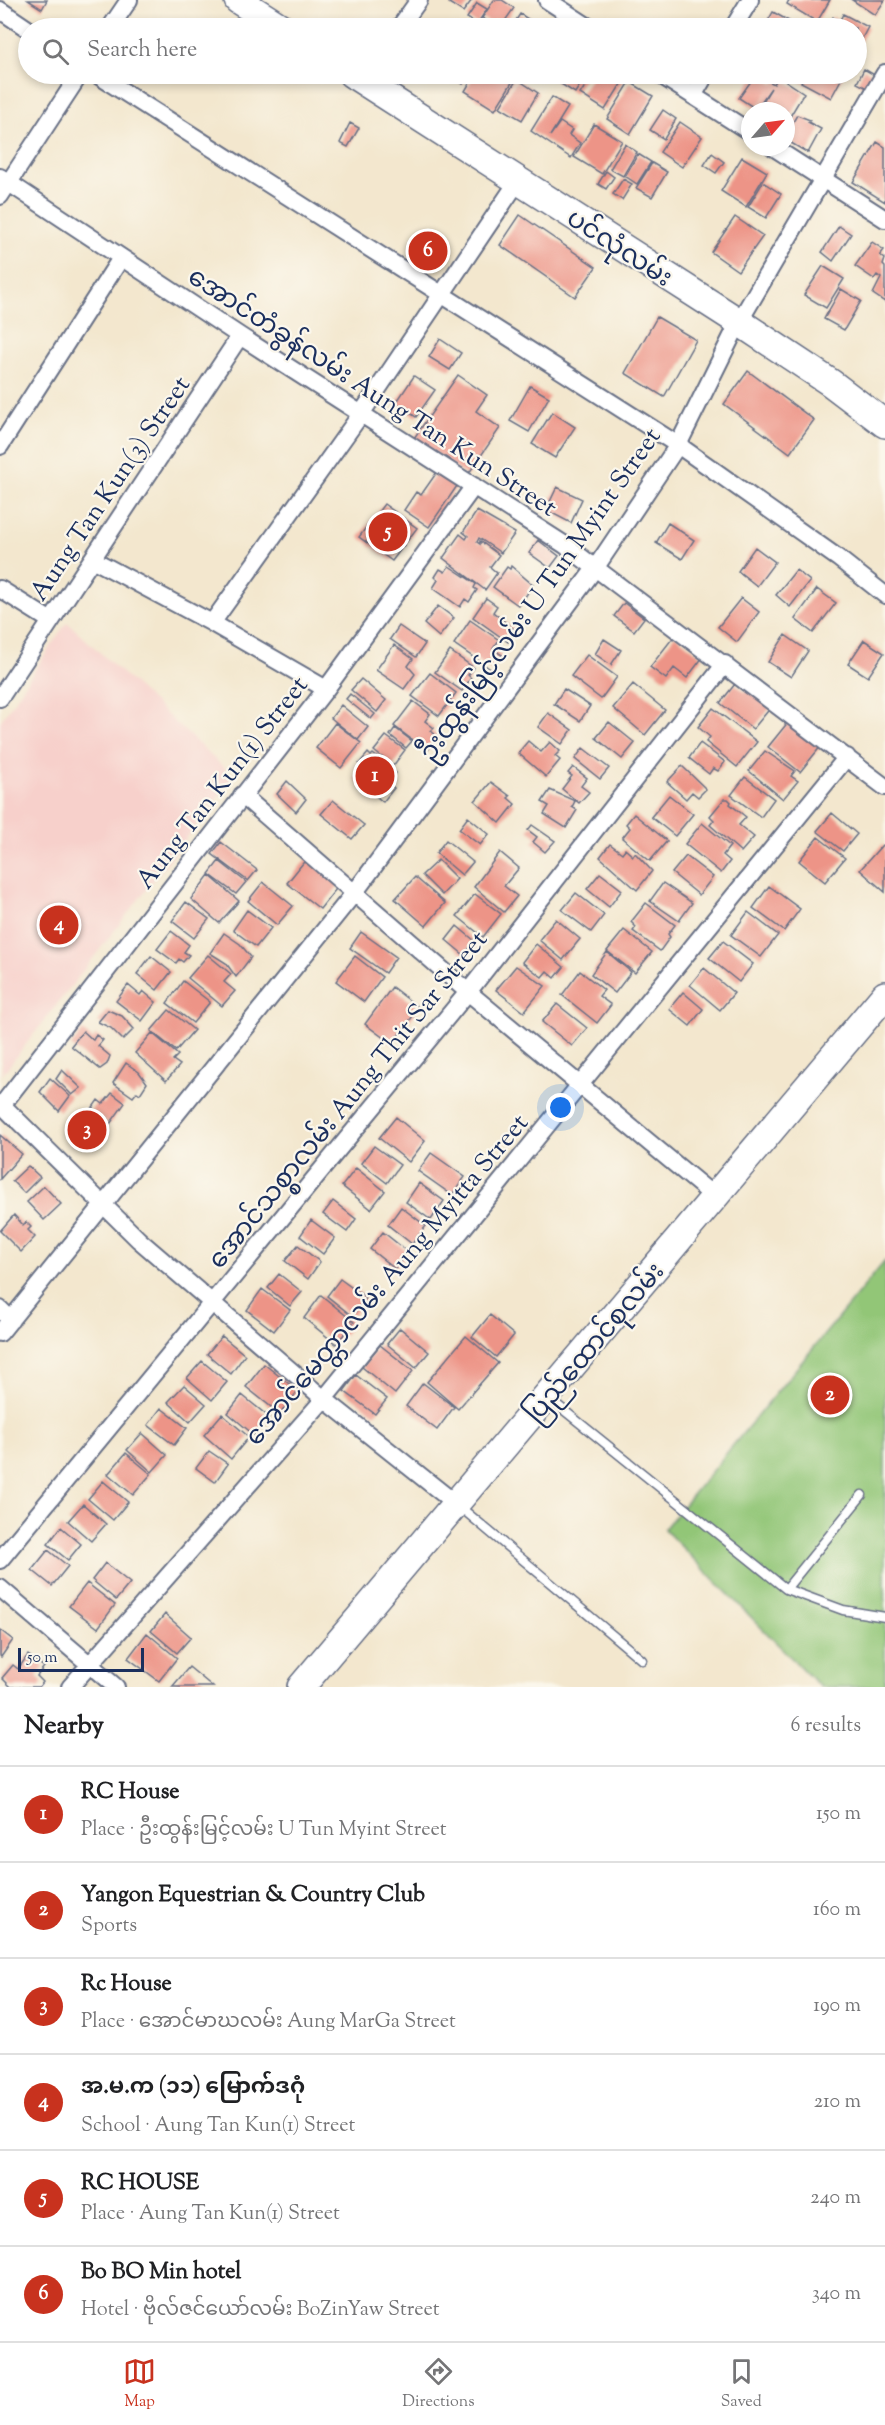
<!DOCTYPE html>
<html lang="en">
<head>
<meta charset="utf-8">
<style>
	body { margin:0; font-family:"Sorts Mill Goudy","Noto Sans Myanmar",serif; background:#f6f6f6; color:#202124 }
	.compass { position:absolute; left:741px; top:102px; width:54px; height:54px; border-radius:50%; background:#fff; box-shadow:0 3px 9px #0003; rotate:62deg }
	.scale { position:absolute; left:18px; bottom:15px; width:126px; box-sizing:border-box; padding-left:6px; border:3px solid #1b2f5e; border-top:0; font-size:16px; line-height:21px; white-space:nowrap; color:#1b2f5e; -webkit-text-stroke:4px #fbf7ec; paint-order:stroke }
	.you { position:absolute; left:561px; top:1108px; width:21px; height:21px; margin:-15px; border:4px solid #fff; border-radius:50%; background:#1a73e8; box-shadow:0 0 0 9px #1a73e833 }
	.badge { display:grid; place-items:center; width:39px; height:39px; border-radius:50%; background:#c8321e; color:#fff; font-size:20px; font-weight:700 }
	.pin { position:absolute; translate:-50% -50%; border:3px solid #fff; box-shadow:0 2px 6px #0006 }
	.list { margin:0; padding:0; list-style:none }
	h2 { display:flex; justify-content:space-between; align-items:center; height:78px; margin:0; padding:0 24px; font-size:26px }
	h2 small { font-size:20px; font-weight:400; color:#757577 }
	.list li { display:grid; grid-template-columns:39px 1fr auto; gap:18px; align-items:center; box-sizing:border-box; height:96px; padding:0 24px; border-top:2px solid #e0e0e0 }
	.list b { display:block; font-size:22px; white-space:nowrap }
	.list p { margin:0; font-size:20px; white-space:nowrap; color:#757577 }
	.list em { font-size:20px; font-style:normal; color:#757577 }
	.icon { flex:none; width:33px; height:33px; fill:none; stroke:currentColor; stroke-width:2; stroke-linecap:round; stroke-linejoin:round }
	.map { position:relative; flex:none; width:885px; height:1687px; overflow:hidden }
	.search { position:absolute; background:#fff; box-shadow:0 3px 9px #0003; left:18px; right:18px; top:18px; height:66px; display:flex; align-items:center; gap:15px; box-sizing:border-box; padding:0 21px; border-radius:33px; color:#757577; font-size:22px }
	.sheet { height:654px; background:#fff }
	nav { display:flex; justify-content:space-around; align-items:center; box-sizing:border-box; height:84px; border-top:2px solid #e0e0e0; background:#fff; font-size:16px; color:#757577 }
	nav a { display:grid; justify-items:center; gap:3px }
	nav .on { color:#c8321e }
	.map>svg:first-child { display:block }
	.built { fill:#f7d0cb }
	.green { fill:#92c677; stroke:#567a6a; stroke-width:1.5 }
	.building { fill:#ed9487 }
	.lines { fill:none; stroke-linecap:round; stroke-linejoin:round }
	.service-casing { stroke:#676f85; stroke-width:11 }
	.minor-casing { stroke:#676f85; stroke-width:20 }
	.primary-casing { stroke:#676f85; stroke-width:30 }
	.service { stroke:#fff; stroke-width:8 }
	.minor { stroke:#fff; stroke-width:16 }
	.primary { stroke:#fff; stroke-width:27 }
	.labels { text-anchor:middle; stroke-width:4.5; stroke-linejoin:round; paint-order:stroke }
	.street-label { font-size:26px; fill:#1b2f5e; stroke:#fbf7ec }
</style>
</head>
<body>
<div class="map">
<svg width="885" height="1687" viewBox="0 0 885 1687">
	<rect width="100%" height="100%" fill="#fbf7ec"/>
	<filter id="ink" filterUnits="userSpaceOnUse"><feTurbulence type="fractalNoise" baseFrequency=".0167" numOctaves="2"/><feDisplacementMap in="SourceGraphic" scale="12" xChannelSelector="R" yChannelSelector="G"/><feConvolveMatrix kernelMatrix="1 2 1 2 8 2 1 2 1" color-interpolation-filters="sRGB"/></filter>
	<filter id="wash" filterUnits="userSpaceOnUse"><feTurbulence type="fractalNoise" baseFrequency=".008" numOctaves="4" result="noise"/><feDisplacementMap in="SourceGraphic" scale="24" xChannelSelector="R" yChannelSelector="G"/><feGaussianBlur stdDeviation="1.35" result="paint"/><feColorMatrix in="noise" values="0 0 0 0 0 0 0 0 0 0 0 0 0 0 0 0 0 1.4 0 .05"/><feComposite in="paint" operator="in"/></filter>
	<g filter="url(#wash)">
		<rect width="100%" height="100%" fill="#f3e7ce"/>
		<path class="built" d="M67 622 234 777 2 1075 0 722Z"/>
		<path class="green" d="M885 1261V1687H820L664 1529Z"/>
		<g id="blocks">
			<path class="building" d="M28 0H47L42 9Z
				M451 0H472L463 12 449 3Z
				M494 0H502L514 8 500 28 482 18Z
				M789 0H830L817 22 787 4Z
				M852 0H885L875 15Z
				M477 3 487 9 477 24 467 18Z
				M773 12 801 28H764Z
				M520 14 539 26 537 28H511Z
				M843 14 868 27 860 42 856 40V28H826L833 17 839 22Z
				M864 69 878 77 871 90 857 83Z
				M448 74H471L463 84Z
				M475 74H512L516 76 495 110 465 91Z
				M553 74H587L575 93 550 77Z
				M593 74H611L623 81 605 110 580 94Z
				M756 74 774 84 779 76 774 74H786L783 79 804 93 786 123V111H757L771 88 756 109 739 98Z
				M806 74H844L831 98 801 82Z
				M517 79 538 93 522 120 500 107Z
				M630 82 653 96 630 134 607 119Z
				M552 97 568 107 550 136 560 122 572 130 569 135 580 143 571 158 531 131Z
				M663 110 676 119 664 139 650 130Z
				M797 115 810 120 808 122 821 129 808 153 786 140V134Z
				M680 122 702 137 682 167 660 152Z
				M350 123 359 128 348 147 340 143Z
				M594 124 622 141 602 174 574 157Z
				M877 142 885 147V202L853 182Z
				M625 144 637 152 623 176 610 169Z
				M712 153 724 162 716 173 704 165Z
				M638 154 651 162 637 184 625 176Z
				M742 157 767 172 746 207 721 191Z
				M652 163 667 172 652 197 636 188Z
				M606 171 614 177 606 189 598 184Z
				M623 179 632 184 622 200 613 194Z
				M763 182 781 194 766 218 748 207Z
				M520 215 596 267 575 297 500 245Z
				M735 217 763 236 738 271 711 252Z
				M839 226 851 234 833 261 822 252Z
				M872 242 884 250 880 255 885 259 883 265 885 267V302L873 294 881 278 877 275 874 279 855 266Z
				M823 266 844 279 826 308 804 295Z
				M841 289 861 301 844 330 824 319Z
				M657 317 696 340 664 397 625 373Z
				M440 339 461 353 450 370 429 357Z
				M748 371 814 420 790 453 724 404Z
				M458 375 487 395 476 411 500 428 467 476 414 438Z
				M414 376 435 390 416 417 396 403Z
				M530 386 549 397 529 432 510 421Z
				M552 412 575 427 555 458 532 444Z
				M437 472 457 486 429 527 404 510 416 492 421 495Z
				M557 487 582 499 571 523 546 510Z
				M384 504 417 528 392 561 359 537Z
				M477 511 515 533 501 553 479 538 477 542 480 544V541L499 555 490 567 497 573 485 590 443 558 460 534 466 539 468 536 463 532Z
				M668 523 694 540 682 559 656 543Z
				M538 540 559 556 550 568 529 553Z
				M755 547 775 562 757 586 738 571Z
				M449 566 476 584 474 588 477 590 469 602 465 599 460 607 433 588 438 580 435 577 440 569 445 572Z
				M511 566 533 585 519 606 493 587 507 567 510 569Z
				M796 570 810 581 790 607 776 595Z
				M817 589 836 603 813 633 795 619Z
				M486 598 497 606 493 612 516 631 508 642 473 617Z
				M741 598 759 612 737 642 718 627Z
				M624 603 644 618 634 631 614 616Z
				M438 606 454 618 439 637 424 624Z
				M470 620 499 640 493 649 502 655 492 670 454 644Z
				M399 626 425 644 416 657 390 639Z
				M675 635 703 657 687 678 674 668 666 679 650 667Z
				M785 635 808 651 791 677 768 662Z
				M604 639 621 650 611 665 595 654Z
				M864 640 884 653 868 677 848 664Z
				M394 645 413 659 408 666 415 674 404 689 376 670Z
				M450 651 474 668 468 675 471 678 462 691 435 672Z
				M587 655 617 677 601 699 571 676Z
				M430 673 456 693 439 716 412 696Z
				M361 679 386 700 377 712 351 690Z
				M633 684 665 710 645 735 613 708Z
				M735 684 745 692 748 687 772 706 753 729 720 703Z
				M564 689 590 706 580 721 554 704Z
				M350 694 375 714 371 719 346 699Z
				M413 701 430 714 425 721 434 728 431 731 438 737 427 751 394 726Z
				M341 705 368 727 358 740 331 718Z
				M713 708 757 742 737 767 706 742 710 737 698 727Z
				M548 713 572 730 562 744 538 727Z
				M789 721 821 746 800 772 768 747Z
				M609 722 635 743 622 759 596 738Z
				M335 723 361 743 341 768 316 748Z
				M395 728 412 741 406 748 390 735Z
				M386 736 405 750 393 766 374 751Z
				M528 741 541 752 550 742 560 751 555 756 560 760 546 777 518 753Z
				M700 743 725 762 718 771 713 768 709 774 689 758Z
				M583 748 609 768 600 779 575 759Z
				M765 751 795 771 791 776 798 781 783 799 749 771Z
				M368 753 371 756 373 754 396 773 388 783 394 788 383 802 355 779 364 768 359 764Z
				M682 766 706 789 698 797 692 792 686 799 667 782Z
				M573 767 587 778 581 786 589 792 579 803 562 789 572 776 568 773Z
				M745 777 774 799 761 817 731 795Z
				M287 781 306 799 296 812 277 794Z
				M491 782 510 796 508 798 515 804 500 823 475 801Z
				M550 790 575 801 572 807 577 810 566 828 544 814 549 806 542 802Z
				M669 795 693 814 675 836 651 817Z
				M724 799H728L731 802 730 804 746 817 739 825 754 837 741 852 710 825 714 820 710 816Z
				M333 800 364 825 352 839 321 814Z
				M832 813 857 834 843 851 817 831Z
				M634 814 667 841 650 861 622 838 630 828 626 824Z
				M468 817 489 834 480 845 459 829Z
				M702 823 730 846 723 855 730 861 721 873 685 844Z
				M532 825 555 841 545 852 533 842 537 837 528 830Z
				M818 837 845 858 825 882 799 861Z
				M446 840 473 862 462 875 436 853Z
				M221 842 257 870 248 881 212 854Z
				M610 844 622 853 625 849 633 856 635 853 652 871 637 890 600 857Z
				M882 845 885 847V892L860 870Z
				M500 852 519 868 504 886 517 896 504 912 474 887Z
				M686 856 713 877 699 895 672 873Z
				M307 858 339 885 320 909 287 883Z
				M438 860 457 879 442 895 422 875Z
				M219 861 246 882 236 894 209 874Z
				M600 873 622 890 609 907 587 889Z
				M209 875 239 901 219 923 191 899Z
				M415 877 445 903 426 926 395 899Z
				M263 882 293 906 277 925 248 901Z
				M663 883 692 903 679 921 650 901Z
				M769 886 800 909 784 931 753 908Z
				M576 893 604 915 591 932 562 910Z
				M475 894 501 914 483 937 457 916Z
				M186 902 209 919 194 938 172 921Z
				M646 903 675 925 668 934 670 937 660 951 633 931 636 927 631 922Z
				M247 910 271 928 256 947 233 930Z
				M748 912 778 935 761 957 731 935Z
				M556 919 580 939 563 960 539 940Z
				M457 926 475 941 464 955 446 940Z
				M624 930 652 952 635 973 607 951Z
				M171 931 189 945 184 952 189 955 183 962 179 959 176 963 157 949Z
				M361 932 396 957 385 973 350 948Z
				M224 933 240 944 251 957 236 977 226 963 210 953Z
				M723 941 753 964 739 982 709 958Z
				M536 944 564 967 555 978 547 971 542 977 522 962Z
				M607 952 631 972 615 993 591 974Z
				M208 955 231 974 224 982 235 991 222 1006 188 978Z
				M151 956 171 972 157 990 137 974Z
				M355 956 382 977 364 1002 336 981Z
				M516 966 545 986 524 1012 496 990Z
				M704 968 734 993 720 1010 690 985Z
				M580 971 604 990 599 996 611 1005 597 1023 562 995Z
				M183 981 210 1002 193 1023 167 1003Z
				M128 985 140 995 143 991 156 1002 142 1021 116 1001Z
				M392 987 419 1008 392 1044 365 1024Z
				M683 992 703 1009 690 1026 669 1009Z
				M557 1004 587 1028 572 1046 542 1022Z
				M108 1010 122 1016 134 1029 123 1040 111 1028 98 1022Z
				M169 1010 194 1030 176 1051 151 1031Z
				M83 1031 93 1040 96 1035 103 1040 98 1046 110 1056 107 1064 100 1069 71 1046Z
				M152 1033 178 1055 173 1060 180 1065 166 1081 135 1053Z
				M126 1063 139 1072 147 1083 140 1094 137 1092 133 1097 113 1083Z
				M62 1070 81 1088 72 1095 56 1079Z
				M50 1078 70 1096 59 1111 40 1092Z
				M112 1093 125 1103 110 1124 91 1110 98 1100 103 1104Z
				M82 1112 104 1130V1133L93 1148 68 1129Z
				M396 1117 425 1141 409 1162 379 1138Z
				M0 1135 22 1154 0 1179Z
				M374 1146 400 1165 387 1183 361 1163Z
				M431 1153 465 1177 452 1195 418 1171Z
				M28 1166 40 1177 24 1193 12 1181Z
				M356 1168 385 1191 371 1209 342 1186Z
				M419 1183 444 1201 431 1220 406 1202Z
				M44 1186 61 1204 44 1220 27 1202Z
				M333 1201 356 1219 347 1232 323 1214Z
				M401 1207 426 1226 412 1244 388 1225Z
				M14 1215 23 1225 26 1222 31 1227 28 1230 35 1237 21 1252 0 1231Z
				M311 1220 335 1238 323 1254 300 1236Z
				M383 1232 408 1252 395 1269 370 1249Z
				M298 1245 320 1262 308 1279 285 1261Z
				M279 1274 302 1292 290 1306 268 1288Z
				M340 1279 366 1298 352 1316 327 1296Z
				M262 1289 290 1310 274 1331 247 1310Z
				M321 1295 354 1322 336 1344 304 1318Z
				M490 1315 514 1335 496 1357 472 1337Z
				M400 1328 429 1352 416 1368 387 1344Z
				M222 1336 245 1355 231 1374 207 1354Z
				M466 1336 498 1363 458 1409 427 1382Z
				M380 1345 413 1371 395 1394 362 1367Z
				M202 1361 227 1382 212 1400 187 1378Z
				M264 1364 298 1391 280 1414 246 1387Z
				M356 1375 387 1399 375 1414 344 1391Z
				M423 1383 454 1407 437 1430 406 1406Z
				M184 1385 206 1404 190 1422 168 1402Z
				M242 1395 269 1417 254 1435 228 1413Z
				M161 1408 187 1428 174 1445 148 1425Z
				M222 1414 249 1437 231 1459 204 1435Z
				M142 1433 167 1455 152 1472 127 1450Z
				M209 1451 228 1464 215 1482 196 1468Z
				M126 1453 151 1474 133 1495 108 1474Z
				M103 1481 128 1502 113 1520 88 1499Z
				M83 1504 106 1524 91 1541 68 1521Z
				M61 1527 81 1544 68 1560 48 1544Z
				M48 1550 68 1566 52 1586 32 1570Z
				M105 1563 130 1583 116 1600 92 1580Z
				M87 1583 115 1605 98 1628 69 1606Z
				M165 1614 191 1637 177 1653 151 1631Z
				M0 1630 13 1640 1 1657 0 1656Z
				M147 1633 177 1658 159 1681 128 1658Z
				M28 1655 44 1667 37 1676 43 1682 39 1687H11L2 1678 13 1665 18 1669Z
				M189 1667 213 1687H172Z"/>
		</g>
	</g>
	<g filter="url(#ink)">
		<use href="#blocks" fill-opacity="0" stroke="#676f85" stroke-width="1.5"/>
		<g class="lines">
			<defs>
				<path id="service" d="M550 1399 786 1589 843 1610 885 1617
					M459 1506 642 1660
					M786 1589 862 1495"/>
				<path id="minor" d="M547 0 590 28
					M0 10 28 29
					M110 28 129 0
					M399 28 419 0
					M733 28 750 0
					M96 74 678 445 838 558 885 595
					M659 74 750 132
					M693 96 706 74
					M773 147 885 219
					M0 177 240 336 565 545 885 787
					M0 196 80 74
					M0 446 121 258
					M92 559 212 623 326 689
					M0 589 51 621
					M212 623 361 414 518 181
					M0 698 240 336
					M242 795 468 992 716 1198
					M0 1103 139 1240 324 1399 456 1504
					M2 1105 326 689 474 486
					M0 1309 11 1320
					M0 1333 355 892 596 567 678 445 739 322 885 73
					M0 1560 468 992 725 664
					M0 1588 116 1687
					M70 1687 324 1399 847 757"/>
				<path id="primary" d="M238 0 282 28
					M352 74 739 322 831 383 885 424
					M301 1687 885 995"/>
			</defs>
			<use href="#service" class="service-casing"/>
			<use href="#minor" class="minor-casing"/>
			<use href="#primary" class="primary-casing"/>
			<use href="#service" class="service"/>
			<use href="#minor" class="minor"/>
			<use href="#primary" class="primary"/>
		</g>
	</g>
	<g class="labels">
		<g class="street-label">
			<text transform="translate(620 247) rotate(33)" y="9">ပင်လုံလမ်း</text>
			<text transform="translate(373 391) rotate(33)" y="9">အောင်တံခွန်လမ်း Aung Tan Kun Street</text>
			<text transform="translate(109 488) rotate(-56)" y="9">Aung Tan Kun(3) Street</text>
			<text transform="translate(539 594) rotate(-55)" y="9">ဦးထွန်းမြင့်လမ်း U Tun Myint Street</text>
			<text transform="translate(221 782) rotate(-52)" y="9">Aung Tan Kun(1) Street</text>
			<text transform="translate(347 1099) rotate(-51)" y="9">အောင်သစ္စာလမ်း Aung Thit Sar Street</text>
			<text transform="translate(386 1279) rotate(-50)" y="9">အောင်မေတ္တာလမ်း Aung Myitta Street</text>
			<text transform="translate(594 1342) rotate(-50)" y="9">ပြည်ထောင်စုလမ်း</text>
		</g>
	</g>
</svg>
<svg class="compass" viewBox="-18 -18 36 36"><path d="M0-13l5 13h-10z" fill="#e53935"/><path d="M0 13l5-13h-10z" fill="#757577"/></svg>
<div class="scale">50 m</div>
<div class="you"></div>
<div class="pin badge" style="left:375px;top:776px">1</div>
<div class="pin badge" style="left:830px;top:1395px">2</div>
<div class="pin badge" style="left:87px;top:1130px">3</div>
<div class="pin badge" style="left:59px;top:925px">4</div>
<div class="pin badge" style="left:388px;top:532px">5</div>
<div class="pin badge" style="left:428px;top:251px">6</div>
<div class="search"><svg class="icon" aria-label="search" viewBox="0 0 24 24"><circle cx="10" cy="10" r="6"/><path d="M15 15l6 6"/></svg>Search here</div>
</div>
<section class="sheet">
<h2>Nearby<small>6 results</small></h2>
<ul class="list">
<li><span class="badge">1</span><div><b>RC House</b><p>Place · ဦးထွန်းမြင့်လမ်း U Tun Myint Street</p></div><em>150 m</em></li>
<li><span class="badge">2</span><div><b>Yangon Equestrian &amp; Country Club</b><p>Sports</p></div><em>160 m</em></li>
<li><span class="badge">3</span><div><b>Rc House</b><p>Place · အောင်မာဃလမ်း Aung MarGa Street</p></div><em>190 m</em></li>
<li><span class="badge">4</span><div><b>အ.မ.က (၁၁) မြောက်ဒဂုံ</b><p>School · Aung Tan Kun(1) Street</p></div><em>210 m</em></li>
<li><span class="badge">5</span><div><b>RC HOUSE</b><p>Place · Aung Tan Kun(1) Street</p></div><em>240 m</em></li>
<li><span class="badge">6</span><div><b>Bo BO Min hotel</b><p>Hotel · ဗိုလ်ဇင်ယော်လမ်း BoZinYaw Street</p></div><em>340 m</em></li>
</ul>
</section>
<nav>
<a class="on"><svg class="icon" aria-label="map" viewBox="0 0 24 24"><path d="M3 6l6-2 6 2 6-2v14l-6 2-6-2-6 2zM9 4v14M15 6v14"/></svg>Map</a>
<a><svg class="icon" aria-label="directions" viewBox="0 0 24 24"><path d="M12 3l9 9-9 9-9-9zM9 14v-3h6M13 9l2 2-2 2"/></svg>Directions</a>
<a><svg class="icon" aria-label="saved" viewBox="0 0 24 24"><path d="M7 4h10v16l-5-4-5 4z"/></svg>Saved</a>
</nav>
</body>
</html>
